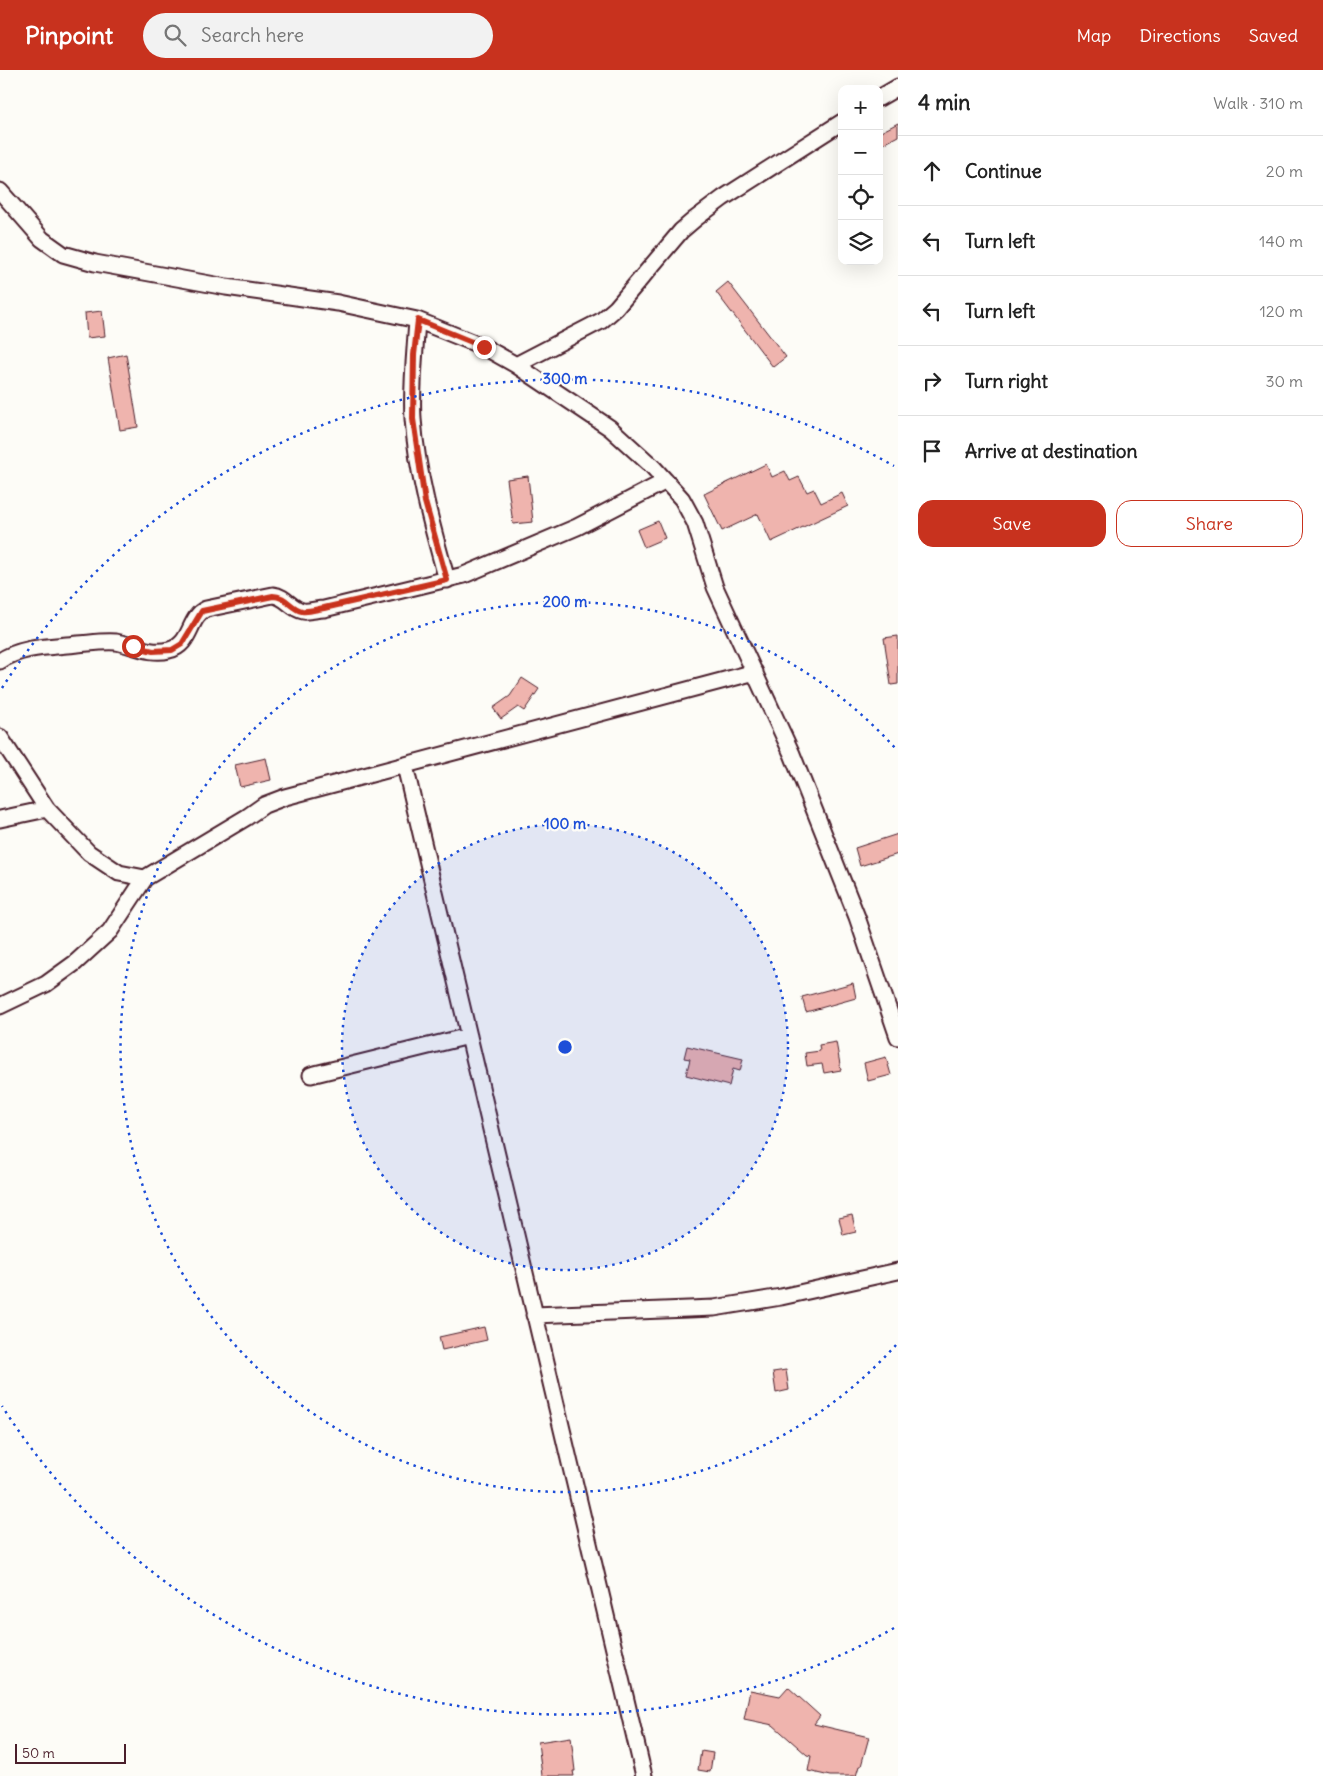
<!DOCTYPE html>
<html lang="en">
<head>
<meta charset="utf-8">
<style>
	body { margin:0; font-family:Delius,sans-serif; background:#f2f2f2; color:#222 }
	.controls { position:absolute; right:15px; top:15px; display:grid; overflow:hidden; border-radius:10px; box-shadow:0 5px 20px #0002 }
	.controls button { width:45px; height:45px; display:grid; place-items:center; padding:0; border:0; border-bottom:1px solid #e0e0e0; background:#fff; color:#222; font:25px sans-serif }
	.scale { position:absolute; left:15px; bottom:12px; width:111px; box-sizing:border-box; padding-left:5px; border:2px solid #4a1f2b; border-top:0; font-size:14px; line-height:18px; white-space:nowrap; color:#4a1f2b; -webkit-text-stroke:4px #fdfcf7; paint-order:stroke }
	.stop { position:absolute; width:15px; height:15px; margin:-11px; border:4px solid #c8321e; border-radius:50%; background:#fff }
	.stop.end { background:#c8321e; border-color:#fff; box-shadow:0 1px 5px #0008 }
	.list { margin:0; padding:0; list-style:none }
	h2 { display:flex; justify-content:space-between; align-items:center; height:65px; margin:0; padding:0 20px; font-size:21px }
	h2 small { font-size:16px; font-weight:400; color:#767676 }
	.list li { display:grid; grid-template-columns:32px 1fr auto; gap:15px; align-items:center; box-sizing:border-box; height:70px; padding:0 20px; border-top:1px solid #e0e0e0 }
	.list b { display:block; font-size:19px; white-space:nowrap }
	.list em { font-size:16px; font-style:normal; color:#767676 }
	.actions { display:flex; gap:10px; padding:15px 20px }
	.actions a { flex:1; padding:11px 0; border:1px solid #c8321e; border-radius:15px; text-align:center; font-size:18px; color:#c8321e }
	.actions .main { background:#c8321e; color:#fff }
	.icon { flex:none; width:28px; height:28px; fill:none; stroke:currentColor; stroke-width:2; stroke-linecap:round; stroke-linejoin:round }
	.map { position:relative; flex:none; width:898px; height:1706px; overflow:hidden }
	header { display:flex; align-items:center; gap:30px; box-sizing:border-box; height:70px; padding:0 25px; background:#c8321e; color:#fff }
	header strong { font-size:24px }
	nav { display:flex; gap:28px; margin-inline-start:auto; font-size:18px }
	.search { width:350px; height:45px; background:#f2f2f2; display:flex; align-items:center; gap:12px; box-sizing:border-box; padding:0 18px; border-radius:28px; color:#767676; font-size:19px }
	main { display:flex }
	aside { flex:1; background:#fff }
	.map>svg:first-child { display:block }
	.building { fill:#efb4ae; stroke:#4a1f2b }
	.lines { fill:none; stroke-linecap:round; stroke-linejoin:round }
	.minor-casing { stroke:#4a1f2b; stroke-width:19 }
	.minor { stroke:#fdfcf7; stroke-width:15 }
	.route { stroke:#c8321e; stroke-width:6 }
	.ring { fill:none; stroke:#1d4ed8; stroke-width:2.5; stroke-dasharray:2.5 5 }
	.centre { fill:#1d4ed8; stroke:#fdfcf7; stroke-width:2.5 }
	.ring-label { font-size:15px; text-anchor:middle; font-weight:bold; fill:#1d4ed8; stroke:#fdfcf7; stroke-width:4.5; stroke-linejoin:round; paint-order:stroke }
</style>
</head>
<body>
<header>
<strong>Pinpoint</strong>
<div class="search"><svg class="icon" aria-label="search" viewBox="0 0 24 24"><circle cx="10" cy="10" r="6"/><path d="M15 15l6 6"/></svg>Search here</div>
<nav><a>Map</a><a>Directions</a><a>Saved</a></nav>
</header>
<main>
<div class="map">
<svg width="898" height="1706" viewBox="0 0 898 1706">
	<rect width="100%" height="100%" fill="#fdfcf7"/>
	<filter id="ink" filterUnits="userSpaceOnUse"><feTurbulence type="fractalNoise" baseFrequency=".02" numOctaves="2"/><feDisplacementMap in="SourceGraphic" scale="10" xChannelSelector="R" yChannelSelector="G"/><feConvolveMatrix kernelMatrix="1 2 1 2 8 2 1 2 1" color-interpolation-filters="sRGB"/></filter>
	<g filter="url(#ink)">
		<path class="building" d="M898 53V66L879 76V63Z
			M728 212 786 287 773 297 716 222Z
			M102 241 105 266 87 268 85 243Z
			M126 284 138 357 120 360 108 288Z
			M766 394 772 407 785 401 790 411 799 407 807 422 814 419 821 433 842 423 848 436 771 472 758 444 722 461 704 424Z
			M528 406 533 452 513 454 507 409Z
			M658 451 665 468 644 477 637 460Z
			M898 566V614L891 615 884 568Z
			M522 608 539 619 524 641 518 637 501 649 493 638 510 626Z
			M266 688 271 710 240 717 235 695Z
			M898 764V784L860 796 855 778Z
			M853 913 856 928 806 942 802 927Z
			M836 972 841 1000 824 1003 822 994 807 996 805 983 820 981 819 975Z
			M687 976 743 989 740 1001 733 999 729 1016 686 1005 690 989 684 988Z
			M886 987 891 1005 868 1011 864 993Z
			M852 1145 856 1162 843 1165 839 1148Z
			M484 1257 487 1270 442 1280 439 1267Z
			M786 1300 789 1320 776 1323 773 1302Z
			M788 1617 820 1646 814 1654 869 1667 861 1696H859L856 1706H830L808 1701 811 1686 807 1685 773 1655 744 1649 750 1620 780 1626Z
			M571 1667 575 1701H573L574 1706H542L538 1672Z
			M701 1681 713 1683 710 1702 698 1700Z"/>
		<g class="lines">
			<defs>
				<path id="minor" d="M879 28 898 17
					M0 121 42 169 63 184 95 193 226 217 338 233 417 250 484 277 516 295 610 358 653 397 682 429 695 453 715 517 792 684 857 847 898 967
					M417 250C415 283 411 317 413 349 417 403 432 457 447 510
					M516 295 601 251 616 238 681 161 695 149 723 128 842 52
					M0 591C22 576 52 577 78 574 91 573 104 571 116 572 133 575 151 585 169 580 192 575 188 547 206 539L273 525C286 526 291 539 303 541 309 542 317 539 324 539L464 505 577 457 666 411
					M0 667 47 739 89 783 119 803 145 808
					M405 696 644 1706
					M0 749 47 739
					M0 936 46 914 75 893 110 861 145 808 247 747 264 735 285 727 755 602
					M311 1005 469 966
					M534 1245 714 1238 781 1227 898 1201"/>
			</defs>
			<use href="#minor" class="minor-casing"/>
			<use href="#minor" class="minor"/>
		</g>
	</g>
	<g class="lines" filter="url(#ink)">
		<path class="route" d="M133 576 153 581 172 580 182 574 202 541 273 526C286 526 291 539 302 541 309 542 317 539 324 538L447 510 425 432 413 349 414 285 418 250 484 277"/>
	</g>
	<circle cx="565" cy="977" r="223" fill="#1d4ed8" fill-opacity=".12"/>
	<g class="ring">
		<circle cx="565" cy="977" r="223"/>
		<path d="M896 1275A445 445 0 1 1 896 679"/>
		<path d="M894 1558A668 668 0 0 1 2 1336M2 618A668 668 0 0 1 894 396"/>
	</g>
	<circle cx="565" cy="977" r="8" class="centre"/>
	<g class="ring-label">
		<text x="565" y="314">300 m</text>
		<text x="565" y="537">200 m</text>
		<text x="565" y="759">100 m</text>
	</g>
</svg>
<div class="controls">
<button>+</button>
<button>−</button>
<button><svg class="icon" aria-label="locate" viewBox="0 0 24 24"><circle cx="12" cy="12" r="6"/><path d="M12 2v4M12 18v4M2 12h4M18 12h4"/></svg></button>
<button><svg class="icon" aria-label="layers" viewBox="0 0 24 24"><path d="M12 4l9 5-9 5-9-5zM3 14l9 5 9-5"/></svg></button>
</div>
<div class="scale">50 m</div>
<div class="stop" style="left:133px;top:576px"></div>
<div class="stop end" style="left:484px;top:277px"></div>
</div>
<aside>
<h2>4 min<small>Walk · 310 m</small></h2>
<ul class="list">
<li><svg class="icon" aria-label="ahead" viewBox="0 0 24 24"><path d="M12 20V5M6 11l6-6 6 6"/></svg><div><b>Continue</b></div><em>20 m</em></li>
<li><svg class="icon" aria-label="left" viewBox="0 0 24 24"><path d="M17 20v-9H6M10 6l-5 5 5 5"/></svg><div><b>Turn left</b></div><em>140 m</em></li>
<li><svg class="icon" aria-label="left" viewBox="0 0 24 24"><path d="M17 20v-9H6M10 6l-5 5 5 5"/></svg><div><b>Turn left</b></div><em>120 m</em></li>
<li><svg class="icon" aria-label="right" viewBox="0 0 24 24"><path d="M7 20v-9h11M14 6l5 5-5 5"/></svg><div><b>Turn right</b></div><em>30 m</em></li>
<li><svg class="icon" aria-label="arrive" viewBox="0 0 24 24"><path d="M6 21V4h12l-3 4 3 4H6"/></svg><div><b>Arrive at destination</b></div></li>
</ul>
<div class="actions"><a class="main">Save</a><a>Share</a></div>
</aside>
</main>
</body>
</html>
